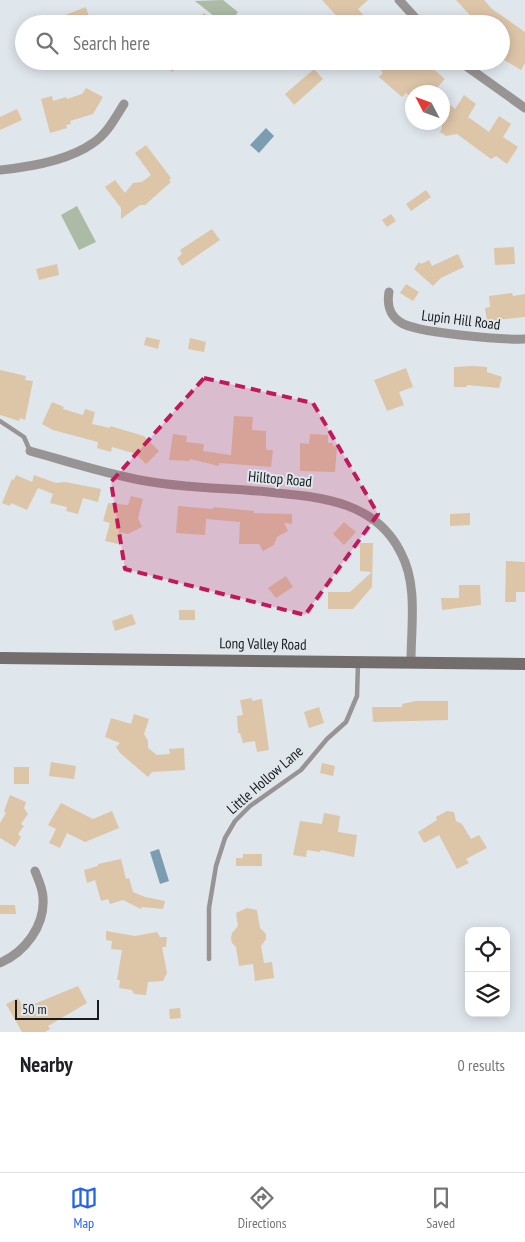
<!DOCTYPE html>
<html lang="en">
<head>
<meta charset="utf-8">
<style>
	body { margin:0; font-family:"PT Sans Narrow",sans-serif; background:#f2f2f2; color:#202124 }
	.controls { position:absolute; right:15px; bottom:15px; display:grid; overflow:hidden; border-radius:10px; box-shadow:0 2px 12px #0003 }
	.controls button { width:45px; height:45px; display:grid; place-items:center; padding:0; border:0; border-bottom:1px solid #e0e0e0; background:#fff; color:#202124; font:25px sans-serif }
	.compass { position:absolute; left:405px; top:85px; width:45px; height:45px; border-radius:50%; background:#fff; box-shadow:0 2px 12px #0003; rotate:311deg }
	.scale { position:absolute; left:15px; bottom:12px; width:84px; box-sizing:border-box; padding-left:5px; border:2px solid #191b1d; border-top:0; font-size:14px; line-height:18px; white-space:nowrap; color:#191b1d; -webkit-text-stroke:4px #dfe6ec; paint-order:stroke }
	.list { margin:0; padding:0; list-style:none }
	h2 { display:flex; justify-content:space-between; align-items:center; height:65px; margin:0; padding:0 20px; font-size:21px }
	h2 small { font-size:16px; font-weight:400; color:#757577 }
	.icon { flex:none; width:28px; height:28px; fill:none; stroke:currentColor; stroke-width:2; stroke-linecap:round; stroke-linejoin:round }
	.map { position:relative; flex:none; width:525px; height:1032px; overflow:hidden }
	.search { position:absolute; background:#fff; box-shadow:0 2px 12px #0003; left:15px; right:15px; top:15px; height:55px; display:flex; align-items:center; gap:12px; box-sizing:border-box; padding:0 18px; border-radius:28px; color:#757577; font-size:19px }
	.sheet { height:140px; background:#fff }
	nav { display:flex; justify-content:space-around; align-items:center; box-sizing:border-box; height:70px; border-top:1px solid #e0e0e0; background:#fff; font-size:14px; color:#757577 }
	nav a { display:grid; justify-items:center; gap:2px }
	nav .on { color:#2563eb }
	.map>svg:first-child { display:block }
	.green { fill:#acbba5 }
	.water { fill:#7c9cb1 }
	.building { fill:#ddc5a8 }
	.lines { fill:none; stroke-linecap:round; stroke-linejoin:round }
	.lane { stroke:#989493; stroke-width:4.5 }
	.street { stroke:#989493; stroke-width:9 }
	.secondary { stroke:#736e6c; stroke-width:12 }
	.marked { fill:#c2185b; fill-opacity:0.2; stroke:#c2185b; stroke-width:4; stroke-dasharray:10 6; stroke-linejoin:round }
	.labels { text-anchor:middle; stroke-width:4; stroke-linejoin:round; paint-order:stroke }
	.street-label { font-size:15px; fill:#191b1d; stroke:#dfe6ec }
</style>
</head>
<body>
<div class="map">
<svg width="525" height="1032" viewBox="0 0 525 1032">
	<rect width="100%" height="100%" fill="#dfe6ec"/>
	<path class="green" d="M223 0 238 12 228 24H224L195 1Z
		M77 206 96 242 79 250 61 215Z"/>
	<path class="water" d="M266 128 274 136 259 153 250 145Z
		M159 849 169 881 160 884 150 852Z"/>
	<path class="building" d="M322 0H368L358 9 371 24H344Z
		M456 0H484L492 9 525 32V63L521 70 501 58V24H460L470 15Z
		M86 7 89 17 71 24H42Z
		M204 13 218 24H200L196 20Z
		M154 61H179L173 72Z
		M372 61H402L412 70 419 61H424L445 79 433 92H412V98L406 93 402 97 379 77 383 73Z
		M314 69 323 79 294 105 285 94Z
		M86 88 103 97 93 114 70 121 71 124 66 125 67 128 50 133 41 99 52 96 53 101 66 97 67 99 82 94Z
		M464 95 476 104 468 117 489 132 499 116 511 124 503 137 518 147 507 164 496 156 491 159 457 134 446 136 440 132 442 128V98L455 109Z
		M17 109 22 120 0 130V117Z
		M146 145 171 178 169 180 171 182 145 205H140L121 219V208L105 187 115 180 125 193 133 183 142 182 151 175 135 153Z
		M426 190 431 197 411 211 406 204Z
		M391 214 396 221 387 227 382 220Z
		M212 229 220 240 182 266 177 258 182 254 180 250Z
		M514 247 515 264 495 265 494 248Z
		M458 254 464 267 441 278 433 286 414 269 419 262 421 264 429 260 432 266Z
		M57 264 59 275 39 280 36 269Z
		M406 284 419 292 413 301 400 293Z
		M512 293 513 296 525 294V317L487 321 485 308 490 307 489 296Z
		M146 337 160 340 158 349 144 345Z
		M190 338 206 342 204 352 188 349Z
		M472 366 487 367V372L502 377 499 388 467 385V387H454V367Z
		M406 368 413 387 399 392 404 405 387 411 374 380Z
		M0 370 26 376 25 380 33 381 25 420 20 418 19 421 0 415Z
		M52 402 64 407 63 409 83 415 85 409 95 412 92 424 110 428V426L144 436 159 451 146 464 136 454 112 447 111 452 97 448 98 442 53 430 42 424Z
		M234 416 253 417 252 430 266 431V450H273L271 467 219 463V466L190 459V461L169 460 173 434 187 436 186 442 204 444 203 451 231 455Z
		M310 434 328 435V443H333V446L337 447 335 472 300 471V443L309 444Z
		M16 475 32 482 34 475 56 483 65 482 101 489 98 502 83 498 78 514 66 511 67 507 50 503 53 494 38 488 27 510 11 503 10 506 2 503 12 479 14 480Z
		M131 496 143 499 138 518 142 527 128 534 121 532 118 544 105 541 110 523 103 521 108 503 128 505Z
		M178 506 213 509V507L254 511V513L292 514V524L284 523 288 531 277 537 274 545 263 551 259 544H239L240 522 206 519 205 535 176 533Z
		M470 513V525L450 526V514Z
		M344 522 356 532 344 545 333 534Z
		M360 543H373L372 587 353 609H328V592H350L372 572 360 571Z
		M506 561 525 562V592H516V602H505Z
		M286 576 293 587 276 598 268 588Z
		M459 585H480L481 605 442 610 441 598H459Z
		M179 610H195V620H179Z
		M132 614 136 624 115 631 112 621Z
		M252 698V701L262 699 269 750 257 752 255 741 243 743 240 733H238L237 716 243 715 240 700Z
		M416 701H448V720L373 722 372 707H402V704Z
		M319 707 324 723 309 728 304 712Z
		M134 714 149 719 144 734 148 741V748L157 755 170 754 169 749 184 748 185 770 152 772 148 777 120 753 116 747 120 743 105 737 111 718 131 724Z
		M51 762 76 766 74 779 49 776Z
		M322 763 335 766 333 776 320 773Z
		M14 767H29V784H14Z
		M10 795 26 802 24 808 28 814 21 824 24 826 18 834 21 837 15 847 0 838V823L6 813 4 811Z
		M61 803 93 819 112 811 119 828 85 842 67 833 60 848 49 843 56 829 48 825Z
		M447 811 454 812 456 821 462 824 471 839 479 835 487 848 466 859 469 863 457 869 439 835 424 843 418 832 437 820 436 817Z
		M324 813 340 816 338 832 357 835 354 857 321 850 320 852 307 850 306 857 293 855 300 821 322 824Z
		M243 854H262V866H236V858H243Z
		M121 859 126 879 129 878 133 892 145 897 165 901 163 909 142 907 141 909 123 900 110 904 108 899 101 901 95 880 87 883 84 870 98 866V864Z
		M0 905H15L16 914H0Z
		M247 908 257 910 260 928 266 934V939L261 946 264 963 272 962 274 978 255 981 253 964 239 966 236 947 232 943 231 938 232 933 238 926 236 913Z
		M106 931 135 936 157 932 160 937H167L166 947H162L167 973 163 981 148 982 146 995 134 994 132 990 119 988 120 980H117L122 950 111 949 112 941 106 940Z
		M78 986 87 1003 48 1026 50 1029 45 1032H22L6 1004 18 998 24 1008 27 1007Z
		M180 1008 181 1018 170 1019 169 1009Z"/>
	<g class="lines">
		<path class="lane" d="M0 421 24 437 30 451
			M209 959V908L216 866 225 838 235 821 250 806 301 770 327 739 346 722 357 696 358 663"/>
		<path class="street" d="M399 0 421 24
			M459 61 525 108
			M0 170C30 167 68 161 93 143 107 134 115 118 124 104
			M389 292C387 303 389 315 400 322 415 333 503 340 525 339
			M30 451C66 461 103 473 140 480 180 488 226 488 268 492 319 497 375 500 401 553 418 585 411 626 411 661
			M0 963C25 952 45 926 43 898 43 889 38 879 35 871"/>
		<path class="secondary" d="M0 658 525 664"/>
	</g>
	<path class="marked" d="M204 378 313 403 378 514 305 615 125 569 111 482Z"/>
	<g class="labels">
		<g class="street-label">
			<text transform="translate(461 320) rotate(7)" y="5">Lupin Hill Road</text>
			<text transform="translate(280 479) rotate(5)" y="5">Hilltop Road</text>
			<text transform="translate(263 644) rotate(1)" y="5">Long Valley Road</text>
			<text transform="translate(265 780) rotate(-41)" y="5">Little Hollow Lane</text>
		</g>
	</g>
</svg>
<div class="controls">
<button><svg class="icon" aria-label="locate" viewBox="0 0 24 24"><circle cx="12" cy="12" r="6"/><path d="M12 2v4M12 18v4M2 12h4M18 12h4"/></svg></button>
<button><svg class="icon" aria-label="layers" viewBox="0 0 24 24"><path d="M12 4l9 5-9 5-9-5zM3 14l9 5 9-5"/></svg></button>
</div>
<svg class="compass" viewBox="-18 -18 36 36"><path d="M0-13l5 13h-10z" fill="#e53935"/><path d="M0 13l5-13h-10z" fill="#757577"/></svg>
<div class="scale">50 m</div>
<div class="search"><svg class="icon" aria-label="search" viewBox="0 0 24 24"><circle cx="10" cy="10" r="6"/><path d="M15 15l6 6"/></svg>Search here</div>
</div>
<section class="sheet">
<h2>Nearby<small>0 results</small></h2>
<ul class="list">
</ul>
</section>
<nav>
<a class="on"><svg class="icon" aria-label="map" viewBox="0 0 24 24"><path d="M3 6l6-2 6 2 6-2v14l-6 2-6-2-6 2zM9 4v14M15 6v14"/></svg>Map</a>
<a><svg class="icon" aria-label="directions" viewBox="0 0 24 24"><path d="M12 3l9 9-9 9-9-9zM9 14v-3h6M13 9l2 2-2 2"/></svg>Directions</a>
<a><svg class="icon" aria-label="saved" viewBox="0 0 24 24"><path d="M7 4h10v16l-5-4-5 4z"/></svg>Saved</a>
</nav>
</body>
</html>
